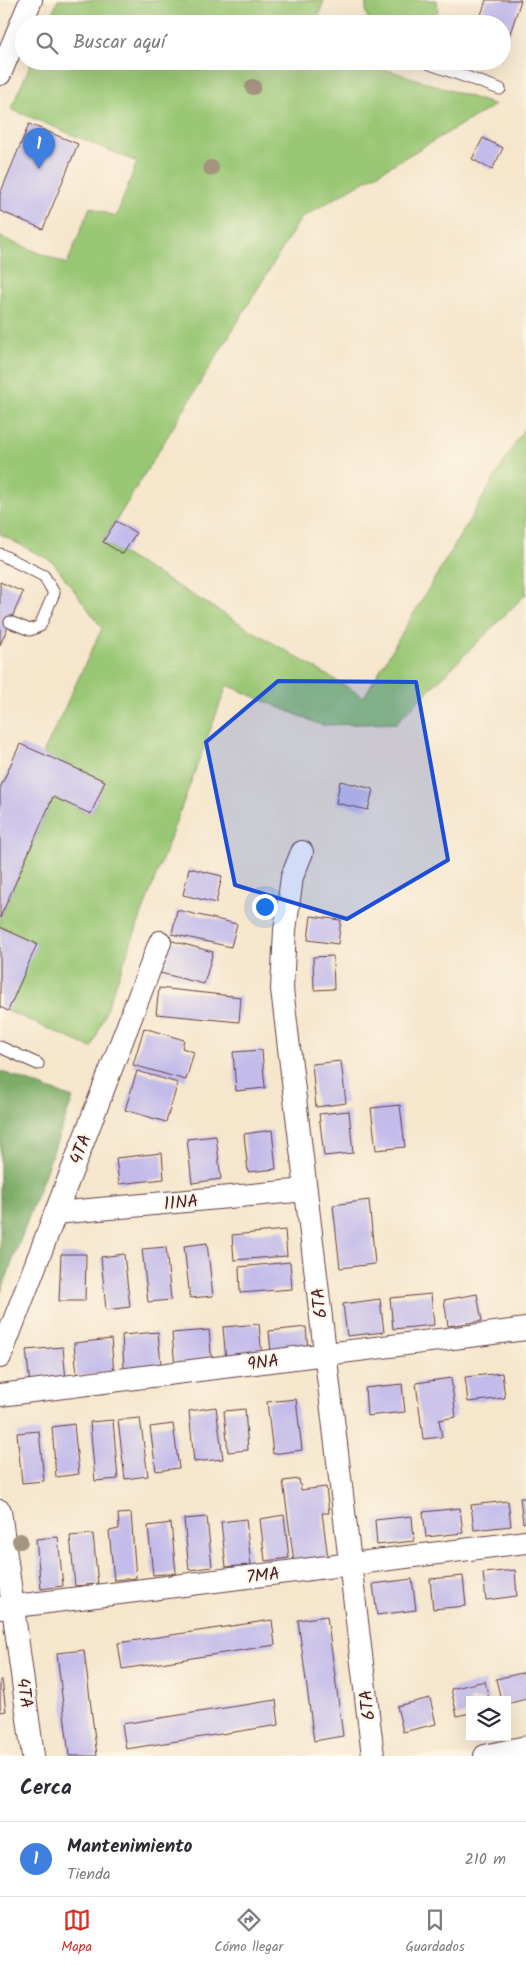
<!DOCTYPE html>
<html lang="es">
<head>
<meta charset="utf-8">
<style>
	body { margin:0; font-family:Kalam,sans-serif; background:#f2f2f3; color:#2b2b33 }
	.controls { position:absolute; right:15px; bottom:15px; display:grid; overflow:hidden; border-radius:0px; box-shadow:0 5px 20px #0002 }
	.controls button { width:45px; height:45px; display:grid; place-items:center; padding:0; border:0; border-bottom:1px solid #e1e1e2; background:#fff; color:#2b2b33; font:25px sans-serif }
	.you { position:absolute; left:264px; top:906px; width:18px; height:18px; margin:-12px; border:4px solid #fff; border-radius:50%; background:#1a73e8; box-shadow:0 0 0 8px #1a73e833 }
	.badge { display:grid; place-items:center; width:32px; height:32px; border-radius:50%; background:#d93025; color:#fff; font-size:16px; font-weight:700 }
	.pin { position:absolute; translate:-50% -41px; filter:drop-shadow(0 1px 2px #0008) }
	.pin::after { content:''; position:absolute; top:26px; width:18px; height:15px; background:inherit; clip-path:polygon(0 0,100% 0,50% 100%) }
	.list { margin:0; padding:0; list-style:none }
	h2 { display:flex; justify-content:space-between; align-items:center; height:65px; margin:0; padding:0 20px; font-size:21px }
	h2 small { font-size:16px; font-weight:400; color:#7c7c81 }
	.list li { display:grid; grid-template-columns:32px 1fr auto; gap:15px; align-items:center; box-sizing:border-box; height:75px; padding:0 20px; border-top:1px solid #e1e1e2 }
	.list b { display:block; font-size:19px; white-space:nowrap }
	.list p { margin:0; font-size:16px; white-space:nowrap; color:#7c7c81 }
	.list em { font-size:16px; font-style:normal; color:#7c7c81 }
	.icon { flex:none; width:28px; height:28px; fill:none; stroke:currentColor; stroke-width:2; stroke-linecap:round; stroke-linejoin:round }
	.map { position:relative; flex:none; width:526px; height:1756px; overflow:hidden }
	.search { position:absolute; background:#fff; box-shadow:0 5px 20px #0002; left:15px; right:15px; top:15px; height:55px; display:flex; align-items:center; gap:12px; box-sizing:border-box; padding:0 18px; border-radius:28px; color:#7c7c81; font-size:19px }
	.sheet { height:140px; background:#fff }
	nav { display:flex; justify-content:space-around; align-items:center; box-sizing:border-box; height:70px; border-top:1px solid #e1e1e2; background:#fff; font-size:14px; color:#7c7c81 }
	nav a { display:grid; justify-items:center; gap:2px }
	nav .on { color:#d93025 }
	.map>svg:first-child { display:block }
	.green { fill:#9ac775; stroke:#727350 }
	.forest { fill:#7bac66; stroke:#626648 }
	.building { fill:#c3bbea }
	.lines { fill:none; stroke-linecap:round; stroke-linejoin:round }
	.lane-casing { stroke:#643d43; stroke-width:13 }
	.street-casing { stroke:#643d43; stroke-width:24 }
	.lane { stroke:#fff; stroke-width:11 }
	.street { stroke:#fff; stroke-width:22 }
	.tree { fill:#a49480 }
	.marked { fill:#1d4ed8; fill-opacity:0.2; stroke:#1d4ed8; stroke-width:4; stroke-linejoin:round }
	.labels { text-anchor:middle; stroke-width:4; stroke-linejoin:round; paint-order:stroke }
	.street-label { font-size:18px; fill:#4a1f2b; stroke:#fcf5e5 }
</style>
</head>
<body>
<div class="map">
<svg width="526" height="1756" viewBox="0 0 526 1756">
	<rect width="100%" height="100%" fill="#fcf5e5"/>
	<filter id="ink" filterUnits="userSpaceOnUse"><feTurbulence type="fractalNoise" baseFrequency=".02" numOctaves="2"/><feDisplacementMap in="SourceGraphic" scale="10" xChannelSelector="R" yChannelSelector="G"/><feConvolveMatrix kernelMatrix="1 2 1 2 8 2 1 2 1" color-interpolation-filters="sRGB"/></filter>
	<filter id="wash" filterUnits="userSpaceOnUse"><feTurbulence type="fractalNoise" baseFrequency=".0096" numOctaves="4" result="noise"/><feDisplacementMap in="SourceGraphic" scale="20" xChannelSelector="R" yChannelSelector="G"/><feGaussianBlur stdDeviation="1.12" result="paint"/><feColorMatrix in="noise" values="0 0 0 0 0 0 0 0 0 0 0 0 0 0 0 0 0 1.4 0 .05"/><feComposite in="paint" operator="in"/></filter>
	<g filter="url(#wash)">
		<rect width="100%" height="100%" fill="#f5e6cc"/>
		<path class="green" d="M58 0H324L316 24H48Z
			M366 0H437L438 10 433 24H370L366 13Z
			M32 61H361L495 105 301 218 103 542 364 697 526 425V594L396 723 321 725 227 685 92 1048 6 1010 37 944 0 927V918L53 797 91 814 105 781 43 754 102 628 53 562 0 534V237L67 264 90 207 116 217 137 162 11 109Z"/>
		<path class="forest" d="M0 1071 73 1098 0 1295Z"/>
		<g id="blocks">
			<path class="building" d="M486 0H521L503 55 502 24H478Z
				M29 124 78 144 43 229 0 211V194Z
				M483 138 503 148 492 170 472 159Z
				M116 521 136 533 123 554 103 542Z
				M0 582 23 592 0 645Z
				M20 744 105 781 91 814 53 797 0 918V788Z
				M340 781 373 789 368 810 336 803Z
				M189 868 222 876 216 903 183 895Z
				M177 910 237 924 231 947 172 934Z
				M311 916 341 920 338 944 308 940Z
				M0 927 37 944 8 1011 0 1007Z
				M169 940 213 952 204 984 160 973Z
				M333 956 334 989 314 990 313 957Z
				M159 988 241 997 239 1022 156 1014Z
				M144 1028 184 1040 182 1048 194 1052 186 1080 133 1065Z
				M262 1050 265 1088 236 1091 233 1052Z
				M341 1061 346 1103 316 1107 312 1064Z
				M137 1071 178 1083 166 1122 125 1110Z
				M400 1105 405 1147 376 1150 371 1108Z
				M349 1111 353 1153 324 1156 319 1114Z
				M272 1130 276 1169 248 1172 244 1134Z
				M216 1136 221 1179 192 1183 187 1139Z
				M162 1153 164 1179 119 1184 116 1158Z
				M369 1200 375 1264 340 1268 333 1205Z
				M285 1230 287 1256 234 1260 232 1235Z
				M207 1243 213 1296 190 1298 184 1246Z
				M166 1247 171 1300 148 1302 142 1249Z
				M61 1254H86L85 1301H59Z
				M124 1254 130 1307 106 1310 101 1257Z
				M290 1262 292 1289 240 1293 239 1267Z
				M431 1294 434 1325 393 1329 390 1298Z
				M477 1294 482 1321 448 1326 444 1300Z
				M380 1299 384 1332 347 1336 343 1304Z
				M259 1324 262 1357 226 1361 223 1327Z
				M306 1327 308 1349 271 1353 269 1331Z
				M209 1330 212 1363 175 1367 172 1333Z
				M158 1332 161 1365 124 1369 122 1335Z
				M111 1339 114 1373 77 1376 74 1343Z
				M63 1347 66 1381 30 1384 26 1350Z
				M502 1373 505 1398 468 1402 465 1377Z
				M451 1378 456 1417 439 1420 442 1437 423 1439 416 1383Z
				M402 1384 405 1412 367 1416 365 1388Z
				M296 1399 302 1450 273 1454 267 1402Z
				M216 1407 223 1459 194 1462 189 1411Z
				M245 1409 248 1450 228 1452 224 1411Z
				M140 1418 148 1476 125 1479 118 1420Z
				M113 1420 118 1479 95 1481 90 1422Z
				M74 1424 79 1474 56 1477 52 1427Z
				M173 1424 179 1468 156 1471 150 1427Z
				M39 1431 44 1481 22 1483 17 1433Z
				M299 1479 301 1490 326 1487 329 1513H322L328 1558 294 1562 283 1481Z
				M520 1498H526V1522L523 1523Z
				M508 1501 511 1526 474 1530 471 1505Z
				M460 1508 463 1533 426 1537 423 1512Z
				M131 1513 136 1578 114 1580 109 1531 119 1529 118 1514Z
				M284 1515 289 1558 265 1561 260 1519Z
				M412 1516 414 1541 377 1545 375 1520Z
				M207 1517 212 1567 189 1570 184 1519Z
				M246 1519 251 1565 226 1567 221 1522Z
				M171 1523 176 1573 153 1575 148 1526Z
				M93 1534 98 1584 75 1586 70 1536Z
				M58 1537 63 1586 41 1589 36 1539Z
				M515 1570 517 1596 486 1600 483 1573Z
				M463 1576 466 1606 433 1609 430 1579Z
				M412 1579 416 1610 377 1615 373 1584Z
				M327 1616 343 1736 314 1741 298 1620Z
				M272 1620 275 1645 122 1669 118 1643Z
				M84 1650 97 1756H69L57 1653Z
				M526 1672V1699L507 1704V1700H501L496 1679Z
				M0 1680H2L6 1711 0 1712Z
				M485 1681 489 1700H470V1713L457 1716 451 1689Z
				M430 1698 436 1724 403 1732 397 1706Z
				M276 1700 279 1725 126 1749 122 1724Z"/>
		</g>
	</g>
	<g filter="url(#ink)">
		<use href="#blocks" fill-opacity="0" stroke="#643d43" stroke-width="1"/>
		<g class="lines">
			<defs>
				<path id="lane" d="M430 64 500 89
					M0 554 44 576 54 593 40 626 30 630 10 622
					M0 1047 38 1064"/>
				<path id="street" d="M0 74 31 0
					M302 852 292 877 285 930 282 989 373 1756
					M56 1213 306 1190
					M0 1357 160 942
					M0 1395 526 1329
					M0 1511 33 1756
					M0 1608 526 1542
					M485 1756 526 1747"/>
			</defs>
			<use href="#lane" class="lane-casing"/>
			<use href="#street" class="street-casing"/>
			<use href="#lane" class="lane"/>
			<use href="#street" class="street"/>
		</g>
		<g class="tree">
			<circle cx="253" cy="87" r="8"/>
			<circle cx="211" cy="168" r="8"/>
			<circle cx="20" cy="1541" r="8"/>
		</g>
	</g>
	<path class="marked" d="M278 681 416 682 448 860 347 919 235 885 206 742Z"/>
	<g class="labels">
		<g class="street-label">
			<text transform="translate(80 1149) rotate(-69)" y="6">4TA</text>
			<text transform="translate(181 1202) rotate(-5)" y="6">11NA</text>
			<text transform="translate(319 1303) rotate(-97)" y="6">6TA</text>
			<text transform="translate(263 1362) rotate(-7)" y="6">9NA</text>
			<text transform="translate(263 1575) rotate(-7)" y="6">7MA</text>
			<text transform="translate(25 1693) rotate(82)" y="6">4TA</text>
			<text transform="translate(367 1705) rotate(-97)" y="6">6TA</text>
		</g>
	</g>
</svg>
<div class="controls">
<button><svg class="icon" aria-label="layers" viewBox="0 0 24 24"><path d="M12 4l9 5-9 5-9-5zM3 14l9 5 9-5"/></svg></button>
</div>
<div class="you"></div>
<div class="pin badge" style="left:39px;top:169px;background:#3f7fe0">1</div>
<div class="search"><svg class="icon" aria-label="search" viewBox="0 0 24 24"><circle cx="10" cy="10" r="6"/><path d="M15 15l6 6"/></svg>Buscar aquí</div>
</div>
<section class="sheet">
<h2>Cerca<small></small></h2>
<ul class="list">
<li><span class="badge" style="background:#3f7fe0">1</span><div><b>Mantenimiento</b><p>Tienda</p></div><em>210 m</em></li>
</ul>
</section>
<nav>
<a class="on"><svg class="icon" aria-label="map" viewBox="0 0 24 24"><path d="M3 6l6-2 6 2 6-2v14l-6 2-6-2-6 2zM9 4v14M15 6v14"/></svg>Mapa</a>
<a><svg class="icon" aria-label="directions" viewBox="0 0 24 24"><path d="M12 3l9 9-9 9-9-9zM9 14v-3h6M13 9l2 2-2 2"/></svg>Cómo llegar</a>
<a><svg class="icon" aria-label="saved" viewBox="0 0 24 24"><path d="M7 4h10v16l-5-4-5 4z"/></svg>Guardados</a>
</nav>
</body>
</html>
